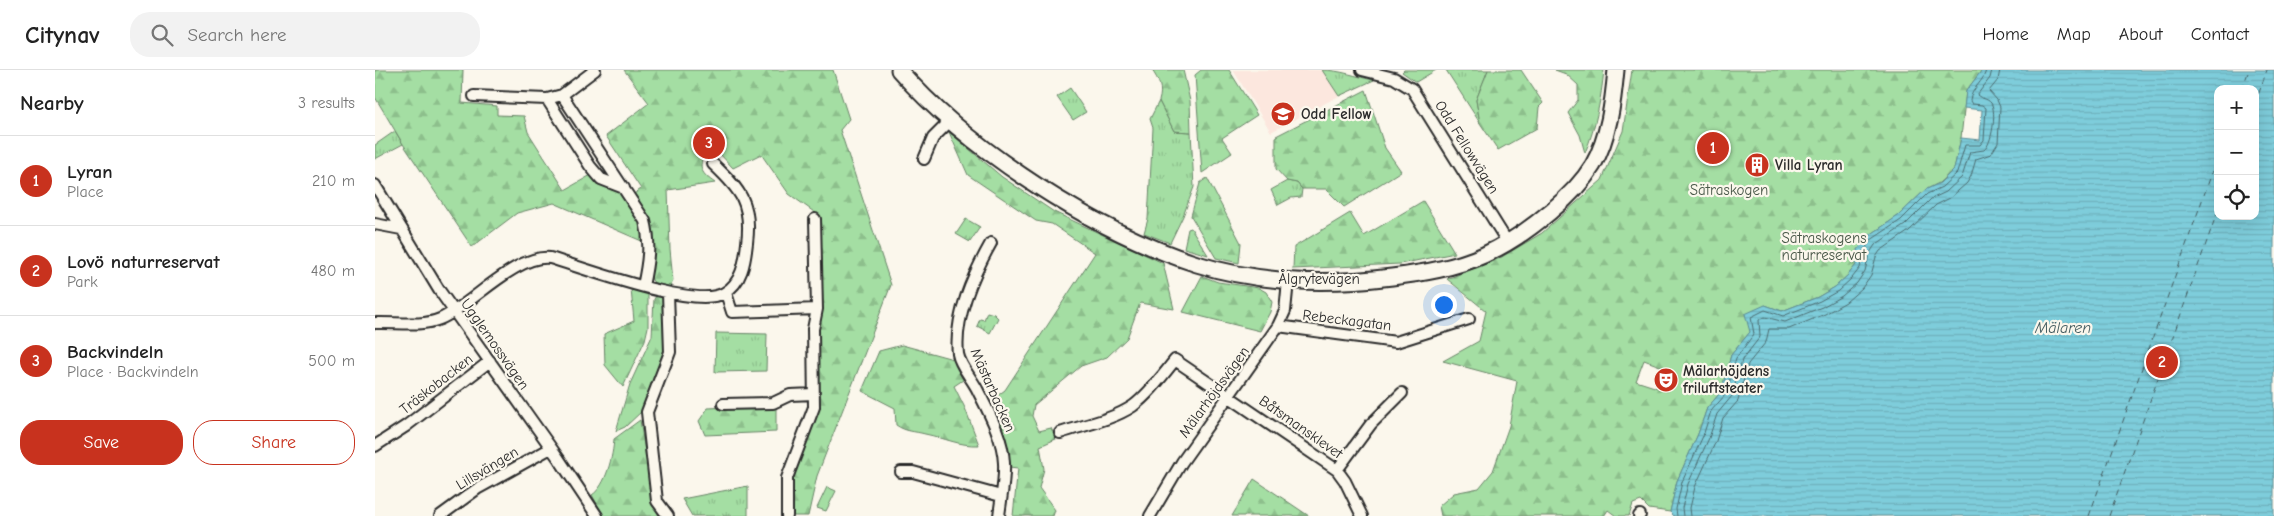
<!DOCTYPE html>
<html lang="en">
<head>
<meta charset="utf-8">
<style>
	body { margin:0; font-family:"Comic Neue",sans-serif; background:#f2f2f2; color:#222 }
	.controls { position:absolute; right:15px; top:15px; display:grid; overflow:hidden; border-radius:10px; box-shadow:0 5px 20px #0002 }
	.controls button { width:45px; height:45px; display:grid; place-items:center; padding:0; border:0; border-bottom:1px solid #e0e0e0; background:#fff; color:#222; font:25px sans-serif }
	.you { position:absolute; left:1068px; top:234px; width:18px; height:18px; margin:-12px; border:4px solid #fff; border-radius:50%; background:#1a73e8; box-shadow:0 0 0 8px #1a73e833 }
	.badge { display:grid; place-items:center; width:32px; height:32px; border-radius:50%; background:#c8321e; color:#fff; font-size:16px; font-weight:700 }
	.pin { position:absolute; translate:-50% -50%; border:2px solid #fff; box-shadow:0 1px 5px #0006 }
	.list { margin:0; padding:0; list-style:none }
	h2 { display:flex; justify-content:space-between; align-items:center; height:65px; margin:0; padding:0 20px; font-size:21px }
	h2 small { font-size:16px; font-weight:400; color:#767676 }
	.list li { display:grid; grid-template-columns:32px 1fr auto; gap:15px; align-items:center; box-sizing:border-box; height:90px; padding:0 20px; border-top:1px solid #e0e0e0 }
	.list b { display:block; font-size:19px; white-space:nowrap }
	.list p { margin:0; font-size:16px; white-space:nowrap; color:#767676 }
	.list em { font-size:16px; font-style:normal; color:#767676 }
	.actions { display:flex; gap:10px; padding:15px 20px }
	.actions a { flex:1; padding:11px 0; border:1px solid #c8321e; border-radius:20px; text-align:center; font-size:18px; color:#c8321e }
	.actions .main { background:#c8321e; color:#fff }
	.icon { flex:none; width:28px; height:28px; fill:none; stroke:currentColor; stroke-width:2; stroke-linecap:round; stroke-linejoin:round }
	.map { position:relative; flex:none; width:1899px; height:446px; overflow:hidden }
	header { display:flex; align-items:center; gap:30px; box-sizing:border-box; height:70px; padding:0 25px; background:#fff; border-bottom:1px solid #e0e0e0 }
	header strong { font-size:24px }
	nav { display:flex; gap:28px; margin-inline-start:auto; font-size:18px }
	.search { width:350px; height:45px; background:#f2f2f2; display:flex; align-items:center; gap:12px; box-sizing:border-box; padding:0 18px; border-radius:20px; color:#767676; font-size:19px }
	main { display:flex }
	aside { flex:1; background:#fff }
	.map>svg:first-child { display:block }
	.built { fill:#fce7de }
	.grass { fill:url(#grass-tufts); stroke:#688467 }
	.forest { fill:url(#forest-firs); stroke:#688467; fill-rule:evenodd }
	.pitch { fill:#a4dea3; stroke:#688467 }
	.water { fill:url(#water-rules); stroke:#5d8c95; fill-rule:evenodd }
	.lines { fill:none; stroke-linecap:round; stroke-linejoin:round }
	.shore { stroke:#4c6c71; stroke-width:1 }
	.ferry { stroke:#445c60; stroke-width:1; stroke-dasharray:6 5; stroke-linecap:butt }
	.street-casing { stroke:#2b2b2b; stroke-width:14 }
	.secondary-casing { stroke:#2b2b2b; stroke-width:19 }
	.street { stroke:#fbf7ec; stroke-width:10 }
	.secondary { stroke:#fbf7ec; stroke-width:15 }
	.labels { text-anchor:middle; stroke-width:4.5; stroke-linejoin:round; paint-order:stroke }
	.poi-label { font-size:15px; font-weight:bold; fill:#2b2b2b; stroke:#fbf7ec; text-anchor:start }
	.street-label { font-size:15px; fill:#2b2b2b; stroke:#fbf7ec }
	.park-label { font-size:15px; fill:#495849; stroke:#fbf7ec }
	.water-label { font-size:16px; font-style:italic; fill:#445c60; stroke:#fbf7ec }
</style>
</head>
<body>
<header>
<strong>Citynav</strong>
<div class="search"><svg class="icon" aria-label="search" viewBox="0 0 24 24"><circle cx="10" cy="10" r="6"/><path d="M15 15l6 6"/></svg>Search here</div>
<nav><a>Home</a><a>Map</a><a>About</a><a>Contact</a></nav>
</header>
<main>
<aside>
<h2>Nearby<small>3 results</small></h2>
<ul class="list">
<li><span class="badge">1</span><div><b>Lyran</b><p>Place</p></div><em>210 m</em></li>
<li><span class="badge">2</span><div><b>Lovö naturreservat</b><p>Park</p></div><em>480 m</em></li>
<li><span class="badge">3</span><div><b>Backvindeln</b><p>Place · Backvindeln</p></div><em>500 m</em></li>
</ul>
<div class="actions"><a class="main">Save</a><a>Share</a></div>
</aside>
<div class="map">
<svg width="1899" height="446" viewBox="0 0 1899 446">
	<defs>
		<pattern id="grass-tufts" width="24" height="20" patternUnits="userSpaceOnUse" patternTransform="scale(1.25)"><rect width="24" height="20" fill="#a4dea3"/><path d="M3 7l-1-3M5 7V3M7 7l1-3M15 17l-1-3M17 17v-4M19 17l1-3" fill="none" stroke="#8dbf8c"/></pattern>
		<pattern id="forest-firs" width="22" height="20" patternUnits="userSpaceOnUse" patternTransform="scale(1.25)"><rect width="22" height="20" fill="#a4dea3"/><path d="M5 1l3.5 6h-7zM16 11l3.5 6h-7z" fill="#8dbf8c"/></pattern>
		<pattern id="water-rules" width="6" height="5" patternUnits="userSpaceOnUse" patternTransform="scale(1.25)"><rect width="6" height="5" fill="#7ecddb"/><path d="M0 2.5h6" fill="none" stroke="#6db0bc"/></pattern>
	</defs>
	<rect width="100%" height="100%" fill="#fbf7ec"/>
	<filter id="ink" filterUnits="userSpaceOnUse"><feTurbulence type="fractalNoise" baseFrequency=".02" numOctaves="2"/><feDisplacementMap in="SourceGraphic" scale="10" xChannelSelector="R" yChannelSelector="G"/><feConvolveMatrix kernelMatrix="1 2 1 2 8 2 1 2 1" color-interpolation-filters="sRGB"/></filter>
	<g filter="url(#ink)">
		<path class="built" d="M858 0H947L964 26 896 62Z"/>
		<path class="grass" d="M947 0C965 0 982 7 999 10L964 26Z
			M1029 0H1061L1041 12 1027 2Z
			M1071 0H1113L1101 30 1105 53Z
			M695 18 711 42 698 50 682 27Z
			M784 31 799 61 816 62 819 117 808 146 795 173 769 163 773 149 778 58 775 49Z
			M20 61 28 74 0 89V75Z
			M912 111 922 113 927 119 926 127 916 128 903 135 896 120Z
			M591 149 605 157 595 172 581 164Z
			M816 158 833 185 809 178 813 159Z
			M612 242 619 244 623 248 615 263 602 256 605 249 609 250Z
			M341 263 392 264 391 301 340 302Z
			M373 416V446H317L307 429Z"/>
		<path class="forest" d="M0 0H88L87 33 122 36V45L149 46 153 62 190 120 216 105C225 109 236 114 244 120 258 132 269 155 269 172L179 133 142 143 97 177 28 74 0 27Z
			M249 0H458L474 49 465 60 516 215 442 406 433 446H417L416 408 442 344V263L447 238 446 147 414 124 386 84 358 98 343 82 330 83C322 98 327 104 340 113L293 120 295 179 298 211 295 217 279 213 276 208 279 164 275 149 259 124 266 119 231 66 274 33Z
			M777 0H808L815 31 816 62 799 61 784 31C788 18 784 11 777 0Z
			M826 0H854L882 45 847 68 857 83 827 103 820 5Z
			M1113 0H1146L1168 33 1164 37 1162 58 1123 80 1105 53 1101 30Z
			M1180 0H1229C1226 29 1221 56 1210 83L1205 65 1193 43 1203 30V15L1191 4Z
			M1257 0H1607L1591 21 1586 68 1579 99 1564 113 1550 120 1523 146 1492 167 1483 180 1481 195 1473 205 1460 217 1443 227 1407 241 1390 235 1375 262 1356 285 1346 322 1332 338 1323 364 1302 411 1295 442 1274 439 1266 431 1258 434 1254 446H1241L1233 440 1229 446H1066L1064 436 1079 423 1104 418 1118 401 1134 356 1142 311 1068 291 1104 271 1111 241 1072 209 1125 188 1167 163 1227 110 1248 61ZM1269 290 1293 299 1296 308 1292 321 1261 311Z
			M991 20 1010 78 1026 101 969 137 951 119H927L922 113 912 111 901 99V66Z
			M574 62 627 107 679 142 788 193 799 239 765 233 752 268 732 287 706 296 659 335 657 346 664 361 676 358 681 369 665 376 669 399 664 418 680 440 678 446H638L643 398 634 397 625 354 633 350 622 326 630 320 720 183 677 154 661 151 593 105Z
			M832 108 866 173 864 193 841 188 816 146 825 113Z
			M1048 131 1080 183 1025 194 918 199 919 177 975 143 989 166Z
			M827 206 843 212 884 218 891 222 897 232 895 242 885 261 808 242Z
			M256 219 273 224V257L270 270 248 317 230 295 229 264 259 251Z
			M282 225 289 227 290 273 286 292 266 342 250 357 241 361 255 314 277 266 279 229Z
			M527 275 578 289 588 310 579 316 590 338 604 375C584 376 570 368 550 364 539 361 531 362 521 355L520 338 487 321 504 281Z
			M401 335V362L330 365 324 351 333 338Z
			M265 350 278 433 284 446H229L217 425C231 416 238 386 239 369Z
			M879 409 934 446H857Z"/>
		<path class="pitch" d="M452 417 461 421 451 441 442 438Z"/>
		<path class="water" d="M1607 0H1899V446H1299L1295 442 1302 411 1323 364 1332 338 1346 322 1356 285 1375 262 1370 244 1390 235 1407 241 1443 227 1460 217 1473 205 1481 195 1483 180 1492 167 1523 146 1550 120 1565 113 1579 99 1586 68 1605 70 1607 40 1589 38 1591 21ZM1843 19H1880V146H1843Z"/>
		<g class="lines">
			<path class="shore" d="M1302 446 1301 439 1307 412 1328 366 1336 341 1351 324 1361 288 1379 264 1376 247 1390 240 1408 246 1445 231 1463 221 1477 208 1485 198 1488 182 1496 170 1526 150 1552 124 1567 117 1582 103 1590 75H1605L1609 70 1611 38 1607 35 1597 34 1595 31C1596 18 1609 12 1611 0
				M1308 446 1307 438 1313 414 1334 368 1342 344 1357 326 1367 290 1385 267 1384 250 1390 247 1410 252 1447 237 1467 226 1482 213 1490 201 1494 184 1500 175 1530 155 1556 129 1571 122 1587 107 1595 82 1609 80C1617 74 1622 42 1616 33 1612 28 1606 29 1602 25L1615 8 1617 0
				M1316 446 1315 438 1320 417 1341 371 1348 348 1363 331 1373 294 1391 272 1394 259H1414L1450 244 1471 232 1487 218 1496 205 1501 187 1505 181 1534 161 1561 135 1575 128 1592 113 1596 106 1601 89 1616 84 1623 73 1625 37 1622 30 1614 21 1623 10 1625 0"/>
			<path class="ferry" d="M1867 19 1874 0
				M1880 34 1892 0
				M1714 446 1843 86
				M1734 446 1843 140"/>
			<defs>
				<path id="street" d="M987 0 1019 8 1037 19 1133 173
					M187 25 270 151C276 174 273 193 268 216
					M99 26 172 29 187 25 220 0
					M172 29 215 96 226 109 249 118
					M549 89 558 68 576 50
					M0 115 64 220 184 389 222 446
					M0 154 26 159
					M616 173C598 205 579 246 583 284 585 296 598 310 603 321 614 343 628 368 629 393 630 410 626 429 624 446
					M293 223 295 282 272 342 282 431 293 446
					M351 223 357 242 442 239
					M0 253C20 252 46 257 65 249 96 236 140 184 175 188 209 198 321 240 349 223 367 213 370 192 372 173 377 134 366 120 338 94
					M903 256 1021 272 1094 249
					M348 334 398 333 415 325 439 324
					M685 363C709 355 737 350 758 336 774 324 787 306 800 290L962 400 970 411 987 446
					M0 376 31 356 115 291
					M962 400 996 354 1027 323
					M526 402H538L626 426
					M65 446 102 419 176 378
					M412 446V408L439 337 438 259 442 239 440 149
					M775 446 807 392 903 256 910 241 913 211
					M1264 446 1265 445"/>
				<path id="secondary" d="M524 0C595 81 719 161 822 194 886 214 952 215 1017 207 1048 203 1080 198 1109 185 1133 174 1155 159 1176 141 1192 128 1207 113 1218 95 1234 67 1238 32 1241 0"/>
			</defs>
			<use href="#street" class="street-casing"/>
			<use href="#secondary" class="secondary-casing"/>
			<use href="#street" class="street"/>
			<use href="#secondary" class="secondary"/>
		</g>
	</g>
	<defs>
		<symbol id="school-disc" viewBox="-11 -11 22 22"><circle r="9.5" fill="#c8321e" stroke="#fbf7ec"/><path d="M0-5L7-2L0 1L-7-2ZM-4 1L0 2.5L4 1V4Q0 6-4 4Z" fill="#fff"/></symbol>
		<symbol id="building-disc" viewBox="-11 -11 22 22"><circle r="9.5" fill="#c8321e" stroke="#fbf7ec"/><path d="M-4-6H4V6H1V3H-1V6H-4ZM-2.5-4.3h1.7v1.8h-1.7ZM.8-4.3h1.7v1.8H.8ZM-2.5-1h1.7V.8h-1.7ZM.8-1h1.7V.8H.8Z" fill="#fff"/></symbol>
		<symbol id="theatre-disc" viewBox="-11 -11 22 22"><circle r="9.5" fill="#c8321e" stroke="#fbf7ec"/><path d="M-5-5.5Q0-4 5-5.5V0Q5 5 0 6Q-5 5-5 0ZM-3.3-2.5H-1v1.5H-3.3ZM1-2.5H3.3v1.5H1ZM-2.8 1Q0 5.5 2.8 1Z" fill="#fff"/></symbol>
	</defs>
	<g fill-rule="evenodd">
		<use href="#school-disc" x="894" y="30" width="28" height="28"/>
		<use href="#building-disc" x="1368" y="81" width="28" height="28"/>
		<use href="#theatre-disc" x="1277" y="296" width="28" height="28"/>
	</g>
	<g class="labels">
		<g class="poi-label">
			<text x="926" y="49">Odd Fellow</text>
			<text x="1400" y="100">Villa Lyran</text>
			<text x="1308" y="306">Mälarhöjdens<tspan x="1308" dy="17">friluftsteater</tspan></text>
		</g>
		<g class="street-label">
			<text transform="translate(1092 77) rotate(58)" y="5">Odd Fellowvägen</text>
			<text x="944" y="214">Ålgrytevägen</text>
			<text transform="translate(972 250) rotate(7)" y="5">Rebeckagatan</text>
			<text transform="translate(120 274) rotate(55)" y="5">Ugglemossvägen</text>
			<text transform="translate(61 314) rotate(-38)" y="5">Träskobacken</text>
			<text transform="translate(618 320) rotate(66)" y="5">Mästarbacken</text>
			<text transform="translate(839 322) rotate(-54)" y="5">Mälarhöjdsvägen</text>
			<text transform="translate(926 357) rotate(35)" y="5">Båtsmansklevet</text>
			<text transform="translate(112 398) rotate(-31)" y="5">Lillsvängen</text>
		</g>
		<g class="park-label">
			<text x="1354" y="125">Sätraskogen</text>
			<text x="1449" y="173">Sätraskogens<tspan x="1449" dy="17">naturreservat</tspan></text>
		</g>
		<g class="water-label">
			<text x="1688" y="263">Mälaren</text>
		</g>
	</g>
</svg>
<div class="controls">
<button>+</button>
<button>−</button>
<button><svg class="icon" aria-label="locate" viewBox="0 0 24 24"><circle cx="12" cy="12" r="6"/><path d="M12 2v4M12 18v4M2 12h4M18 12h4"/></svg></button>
</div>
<div class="you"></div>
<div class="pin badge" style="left:1338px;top:78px">1</div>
<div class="pin badge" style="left:1787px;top:292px">2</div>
<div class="pin badge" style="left:334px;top:73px">3</div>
</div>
</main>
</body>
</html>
